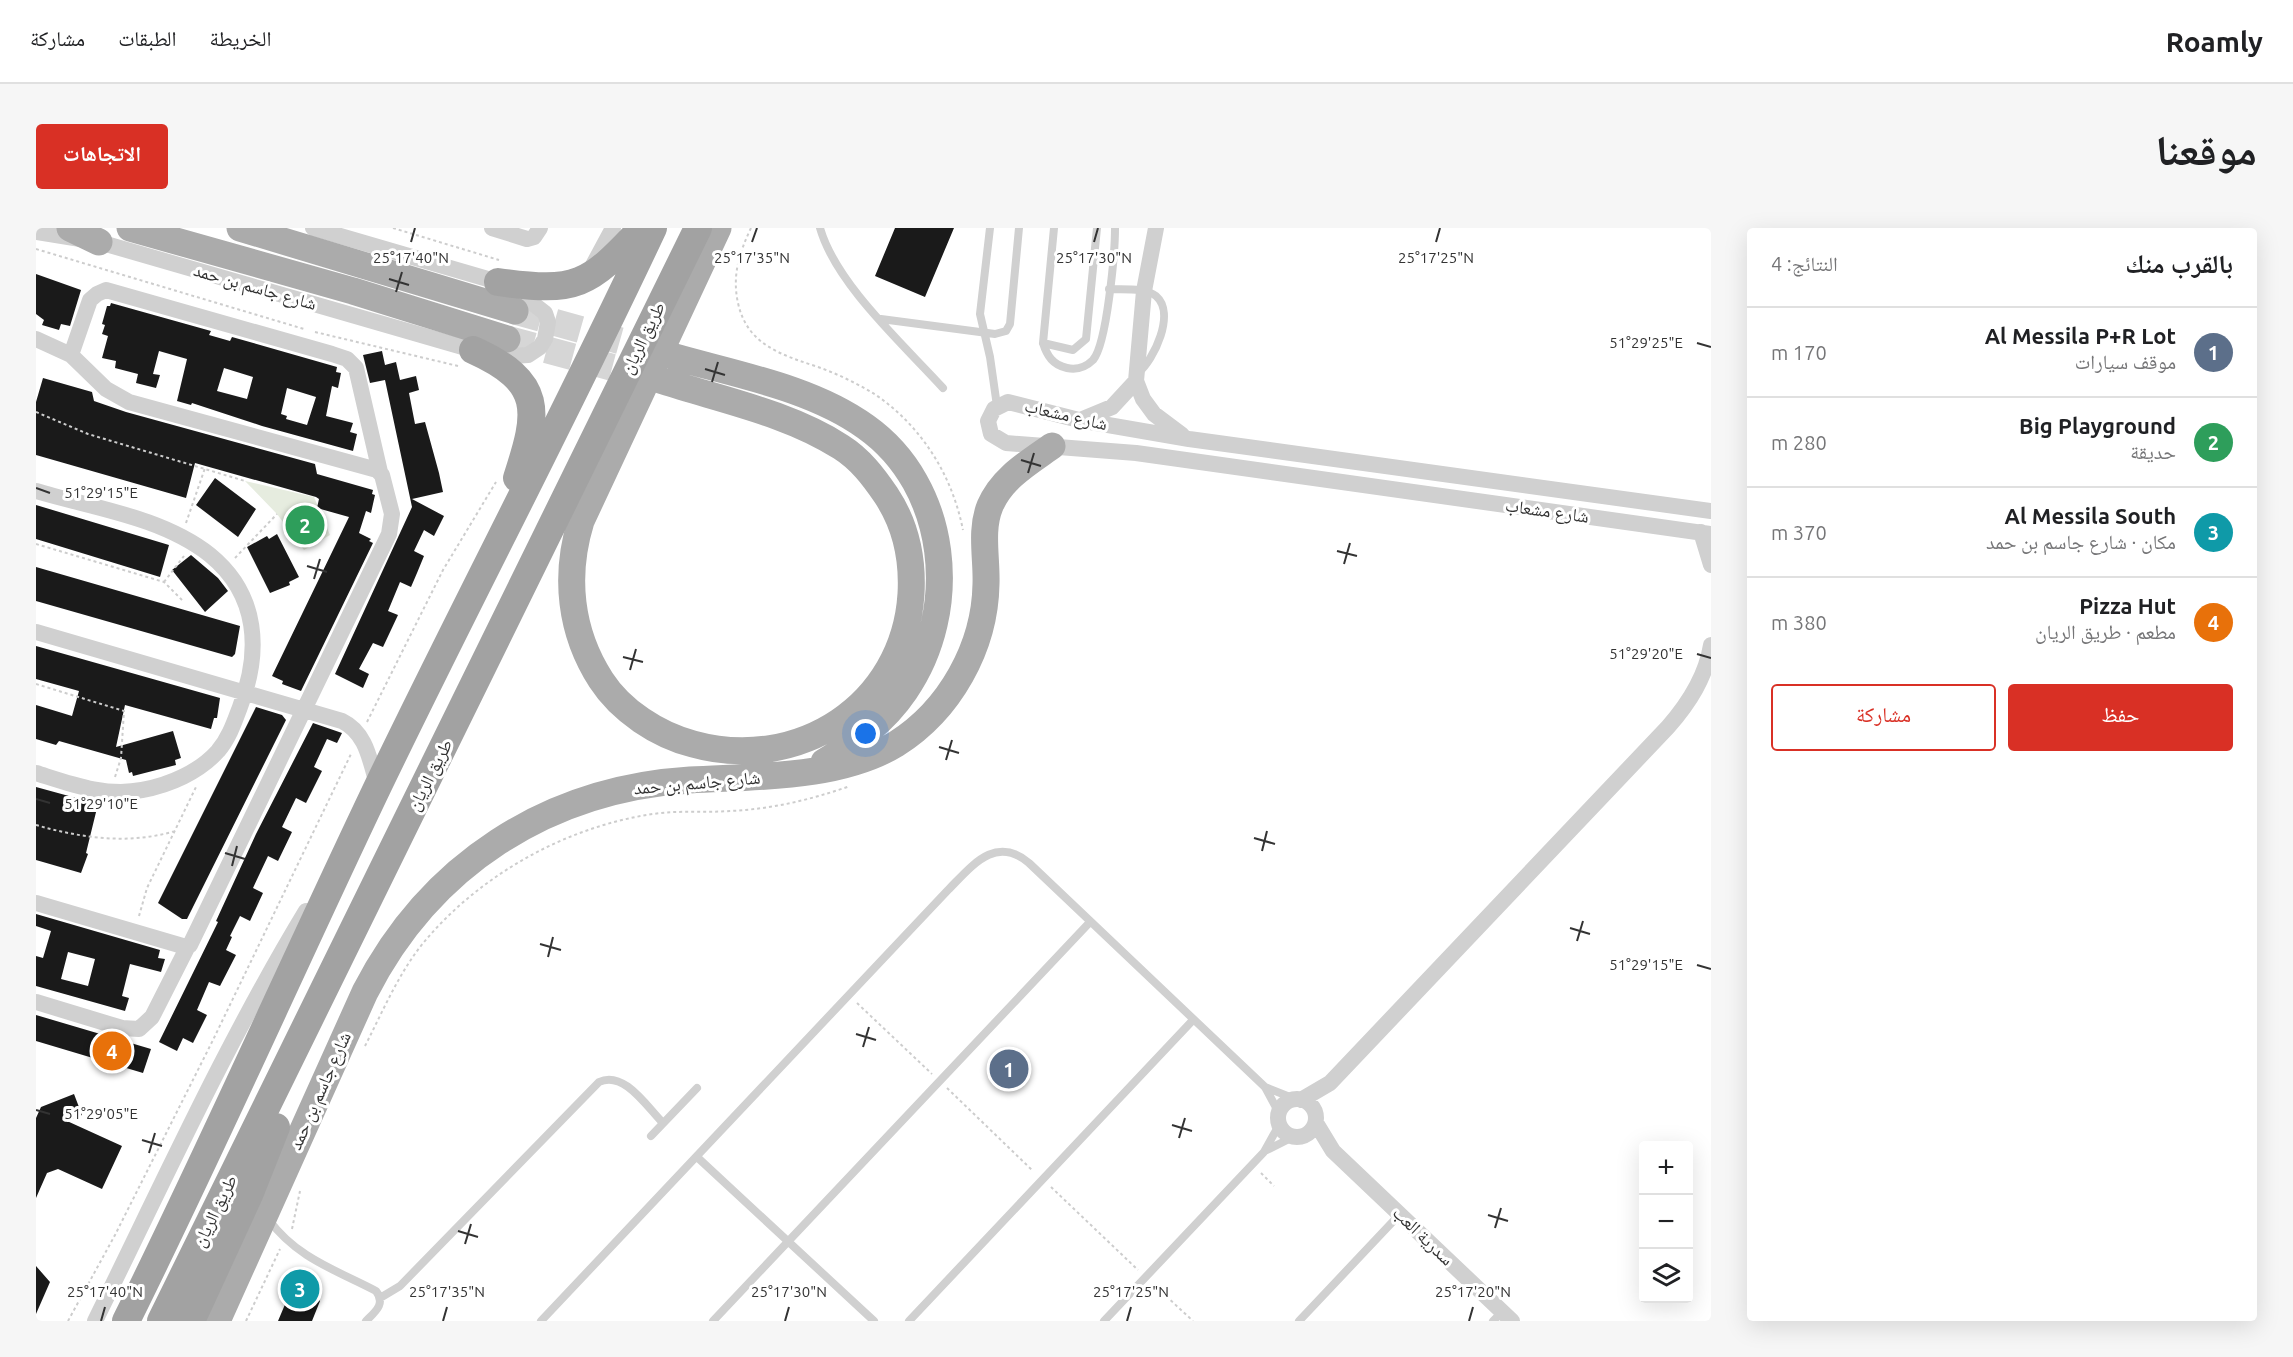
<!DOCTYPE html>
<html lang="ar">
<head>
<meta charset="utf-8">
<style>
	body { margin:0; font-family:Ubuntu,"Noto Naskh Arabic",sans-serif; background:#f6f6f6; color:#202124; direction:rtl }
	.controls { position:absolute; right:18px; bottom:18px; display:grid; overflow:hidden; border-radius:6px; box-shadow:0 6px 24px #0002 }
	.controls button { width:54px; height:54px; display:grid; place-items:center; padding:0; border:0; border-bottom:2px solid #e0e0e0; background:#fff; color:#202124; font:30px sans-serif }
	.you { position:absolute; left:830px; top:506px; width:21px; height:21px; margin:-15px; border:4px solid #fff; border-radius:50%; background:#1a73e8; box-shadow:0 0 0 9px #1a73e833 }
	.badge { display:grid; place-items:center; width:39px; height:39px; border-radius:50%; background:#d93025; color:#fff; font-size:20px; font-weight:700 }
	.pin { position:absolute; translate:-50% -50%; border:3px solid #fff; box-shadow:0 2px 6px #0006 }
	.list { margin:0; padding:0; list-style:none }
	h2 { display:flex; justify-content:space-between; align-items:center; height:78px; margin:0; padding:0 24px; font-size:26px }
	h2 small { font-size:20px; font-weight:400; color:#757577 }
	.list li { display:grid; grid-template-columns:39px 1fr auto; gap:18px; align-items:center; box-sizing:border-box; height:90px; padding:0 24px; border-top:2px solid #e0e0e0 }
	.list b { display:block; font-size:22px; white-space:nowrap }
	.list p { margin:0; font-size:20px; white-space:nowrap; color:#757577 }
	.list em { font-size:20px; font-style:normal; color:#757577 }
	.actions { display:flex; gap:12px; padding:18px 24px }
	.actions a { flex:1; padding:14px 0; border:2px solid #d93025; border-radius:6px; text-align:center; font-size:21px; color:#d93025 }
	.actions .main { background:#d93025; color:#fff }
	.icon { flex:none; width:33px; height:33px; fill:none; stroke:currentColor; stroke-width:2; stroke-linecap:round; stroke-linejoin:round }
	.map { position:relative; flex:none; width:1675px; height:1093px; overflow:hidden; direction:ltr; border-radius:6px }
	header { display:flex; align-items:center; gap:36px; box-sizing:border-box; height:84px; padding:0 30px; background:#fff; border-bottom:2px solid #e0e0e0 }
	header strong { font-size:28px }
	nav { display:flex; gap:33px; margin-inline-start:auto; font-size:21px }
	.intro { display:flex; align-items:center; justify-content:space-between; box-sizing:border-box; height:144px; padding:0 36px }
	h1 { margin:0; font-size:42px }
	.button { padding:15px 27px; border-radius:6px; background:#d93025; color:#fff; font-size:21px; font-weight:700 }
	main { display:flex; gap:36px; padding:0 36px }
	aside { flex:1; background:#fff; border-radius:6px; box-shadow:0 6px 24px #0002 }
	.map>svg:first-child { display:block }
	.green { fill:#e6ecdf }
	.building { fill:#1a1a1a; fill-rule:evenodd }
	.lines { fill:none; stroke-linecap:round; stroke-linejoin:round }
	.primary-tunnel { stroke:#d6d6d6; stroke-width:27; stroke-dasharray:27 14; stroke-linecap:butt }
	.path { stroke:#cdcdcd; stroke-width:2; stroke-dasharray:3 3; stroke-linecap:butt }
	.service { stroke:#d0d0d0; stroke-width:8 }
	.minor { stroke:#d0d0d0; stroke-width:16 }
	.primary { stroke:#ababab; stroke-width:27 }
	.trunk { stroke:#a2a2a2; stroke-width:28 }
	.ticks { fill:none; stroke:#333; stroke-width:2 }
	.labels { text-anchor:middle; stroke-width:6; stroke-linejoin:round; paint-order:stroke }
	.street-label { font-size:18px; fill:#333; stroke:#fff }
	.ticks-label { font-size:15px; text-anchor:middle; fill:#333; stroke:#fff; stroke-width:6; stroke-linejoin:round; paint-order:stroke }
</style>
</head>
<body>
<header>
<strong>Roamly</strong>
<nav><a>الخريطة</a><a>الطبقات</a><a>مشاركة</a></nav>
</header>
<div class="intro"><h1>موقعنا</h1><a class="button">الاتجاهات</a></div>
<main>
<aside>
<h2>بالقرب منك<small>النتائج: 4</small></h2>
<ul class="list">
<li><span class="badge" style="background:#5c6f8a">1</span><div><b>Al Messila P+R Lot</b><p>موقف سيارات</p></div><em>170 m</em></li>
<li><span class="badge" style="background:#2e9e5b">2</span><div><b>Big Playground</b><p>حديقة</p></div><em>280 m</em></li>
<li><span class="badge" style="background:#0f9aa8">3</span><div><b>Al Messila South</b><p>مكان · شارع جاسم بن حمد</p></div><em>370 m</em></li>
<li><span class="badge" style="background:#e8710a">4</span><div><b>Pizza Hut</b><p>مطعم · طريق الريان</p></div><em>380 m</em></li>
</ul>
<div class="actions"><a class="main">حفظ</a><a>مشاركة</a></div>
</aside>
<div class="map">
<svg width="1675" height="1093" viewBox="0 0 1675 1093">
	<rect width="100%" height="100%" fill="#fff"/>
	<path class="green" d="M209 253 278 269 294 307 268 322 241 286Z"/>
	<path class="building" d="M859 0H918L889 69 839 48Z
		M0 46 45 62 34 98 25 96 23 102 6 97 8 92 0 86Z
		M75 75 175 103 173 107 194 113 196 109 301 139 300 144 305 145 302 160 296 158 290 188 317 195 314 204 321 206 317 223 226 198 156 175 155 177 141 173 151 131 123 123 117 146 124 147 120 160 100 155 102 146 79 140 80 133 66 130 72 108 66 106 69 97 66 96 71 78H74ZM188 140 217 149 211 171 181 163ZM251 160 280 169 271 197 250 191 251 188 245 186Z
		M346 123 349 137 360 134 364 152 380 148 383 162 373 165 379 196 389 194 403 245 407 264 376 271 408 288 398 308 388 302 378 323 388 328 381 345 375 359 364 354 352 383 362 387 347 419 337 415 323 441 333 446 327 460 299 446 376 279 349 152 334 155 327 127Z
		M7 150 56 164 58 173 90 184 279 236 281 246 337 262 336 266 339 267 335 285 330 283 323 305 335 311 333 313 337 315 265 463 246 456 247 453 236 448 313 289 281 280 283 271 280 269 159 235 150 270 0 227V174Z
		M179 250 220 281 202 309 160 277Z
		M0 277 133 317 124 349 0 311Z
		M241 306 263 349 253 354 254 357 234 365 211 319 231 308 233 311Z
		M155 327 182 350 192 363 169 384 136 342Z
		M0 339 204 398 199 426 196 429 0 373Z
		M0 418 184 470 181 490H178L175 501 89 477 80 519 137 503 145 530 139 532 140 537 97 548 96 544 93 545 90 532 23 513 20 517 0 511V477L36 488 43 463 0 451Z
		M220 479 246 487 250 492 151 691H146L122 675Z
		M277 495 306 505 301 515 291 511 278 539 286 543 270 575 260 570 246 599 256 604 242 633 232 628 217 660 227 665 214 693 204 688 194 708 196 709 190 722 200 727 184 758 173 754 161 782 171 787 157 815 147 810 141 823 123 814 182 694 180 693 220 606Z
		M0 559 62 576 50 625 52 626 45 645 0 632Z
		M0 686 124 722 122 730 129 731 125 744 94 736 86 768 93 770 89 783 0 758V728L7 730 15 703 0 698ZM32 724 59 731 52 758 25 751Z
		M0 787 115 821 107 845 0 813Z
		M38 866 46 887 31 893 86 918 66 961 22 941 11 945 0 970V890L5 879Z
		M0 1038 14 1054 0 1086Z
		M261 1048 284 1073 276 1093H242Z"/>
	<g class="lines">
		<path class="primary-tunnel" d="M479 83 624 124
			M471 111 612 149"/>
		<path class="path" d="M357 0 463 32
			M715 0C703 25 696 48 702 75 711 117 746 127 782 139 802 146 822 156 840 167 886 199 916 247 927 302
			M0 21 268 101
			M279 104 422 138
			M0 184 52 206 209 253
			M150 295 169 240
			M0 316 128 354 146 372
			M199 330 241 286
			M128 354 148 328
			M0 456 88 483 85 530 79 549
			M331 494 407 342 460 254
			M0 597C45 610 93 617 139 603
			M103 688 111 660 160 559
			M821 775 896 846
			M329 818C346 785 361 749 384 719 440 649 528 599 617 586 643 582 668 585 694 583 736 581 774 572 814 558
			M911 860 997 943
			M1225 945 1238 958
			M1015 959 1102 1042
			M256 1001 264 963
			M1117 1056 1157 1093
			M32 1093 79 1007 177 812 315 526
			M210 1093 244 1021"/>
		<path class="service" d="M784 0C800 56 867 116 907 160
			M954 0 944 86 954 129 961 178
			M1018 0 1007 115C1011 128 1017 137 1031 140 1041 142 1050 139 1057 132 1071 116 1079 24 1079 0
			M1073 61C1086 62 1109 59 1120 68 1140 85 1118 132 1102 145
			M845 91 959 106 970 103 974 96 983 0
			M1007 115 1037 122 1050 111 1061 0
			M1229 859 1259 871
			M615 908 661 860
			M1231 922 1257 909
			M661 929 838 1093
			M233 992C261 1030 300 1042 340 1063 350 1076 339 1084 330 1093
			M344 1070 364 1058 563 854C588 842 611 879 627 895
			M505 1093 912 662C935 639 959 606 993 635L1229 859 1243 885
			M677 1093 1054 694
			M873 1093 1157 792
			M1068 1093 1228 924 1243 897
			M1263 1093 1364 986
			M1457 1093 1466 1084"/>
		<path class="minor" d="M456 0 491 11 498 9 504 0
			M1120 0 1108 63 1100 153 1107 171 1118 186 1146 207
			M0 4 63 14 437 122 476 128 492 127 504 119 509 111 512 94 509 85 487 68 462 54 277 0
			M556 39 577 0
			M0 111 35 127 70 161 93 174 341 242 346 247 356 286 353 306 154 717 150 719 0 675
			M35 127 54 72 61 66 70 62 296 126 311 131 320 140 344 244
			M1047 191 1076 179 1100 153
			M0 263C57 280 126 289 174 327 223 367 225 424 204 479 198 495 193 510 182 523 163 544 134 557 106 562 69 569 35 556 0 545
			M1675 283 1153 211 1043 192 972 174 958 181 952 193 955 206 970 215 1100 225 1675 306
			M1665 304 1675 337
			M0 404 306 493C331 505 334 534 342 559
			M0 774 86 800 103 801 116 789 152 718
			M1242 890a19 19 0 1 1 38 0a19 19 0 1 1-38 0Z
			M1265 872 1294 855 1632 499C1653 475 1670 449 1675 417
			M1280 895 1297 923 1476 1093
			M59 1093C127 955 190 815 270 683"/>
		<path class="primary" d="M34 0 63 14
			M94 0 317 63 471 111
			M204 0 479 83
			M639 129C702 147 776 160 830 199 913 258 925 382 869 463 848 494 819 515 788 534
			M627 153C686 172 752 185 805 219 824 231 837 248 850 267 870 297 877 330 875 366 868 478 762 545 657 516 622 507 585 483 565 452 534 404 528 348 545 293L682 0
			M181 1093 329 764C394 637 511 561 654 552 718 548 803 551 860 516 914 482 949 419 950 356 951 331 944 302 954 278 966 250 992 235 1016 218"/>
		<path class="trunk" d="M462 54C541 65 552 58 606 0
			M437 122C508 154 503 183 481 250
			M90 1093C178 916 257 736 342 558 432 371 529 188 617 0
			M125 1093 662 0
			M155 1093 213 967 240 899"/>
	</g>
	<path class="ticks" d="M375 14 379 0M716 14 721 0M1058 14 1062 0M1400 14 1404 0M353 51 373 57M360 64 366 44M1661 115 1675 119M669 141 689 147M676 154 682 134M985 232 1005 238M992 245 998 225M0 260 14 265M1301 323 1321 328M1308 336 1314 315M271 338 291 344M278 351 284 331M1661 426 1675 430M587 429 607 434M594 442 600 421M903 519 923 525M910 532 916 512M0 571 14 575M1218 610 1239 616M1226 623 1231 603M189 625 209 631M196 638 201 618M1534 700 1554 706M1541 713 1547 693M504 716 525 722M512 729 517 709M1661 737 1675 741M820 806 840 812M827 819 833 799M0 882 14 886M1136 897 1156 903M1143 910 1149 890M106 912 126 918M113 925 119 905M1452 987 1472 993M1459 1000 1465 980M422 1003 442 1009M429 1016 435 996M65 1093 69 1079M407 1093 411 1079M749 1093 753 1079M1091 1093 1095 1079M1433 1093 1437 1079"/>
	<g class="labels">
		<g class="street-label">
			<text transform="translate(219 59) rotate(16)" y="6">شارع جاسم بن حمد</text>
			<text transform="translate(607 110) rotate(-64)" y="6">طريق الريان</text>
			<text transform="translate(1030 187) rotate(13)" y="6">شارع مشعاب</text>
			<text transform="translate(1511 283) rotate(8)" y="6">شارع مشعاب</text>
			<text transform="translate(394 547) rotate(-63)" y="6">طريق الريان</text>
			<text transform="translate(661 555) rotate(-5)" y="6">شارع جاسم بن حمد</text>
			<text transform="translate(284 863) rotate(-66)" y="6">شارع جاسم بن حمد</text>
			<text transform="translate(179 983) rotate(-64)" y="6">طريق الريان</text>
			<text transform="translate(1387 1008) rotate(44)" y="6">سدرية العب</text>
		</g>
	</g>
	<g class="ticks-label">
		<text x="375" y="35">25°17'40"N</text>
		<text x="716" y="35">25°17'35"N</text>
		<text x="1058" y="35">25°17'30"N</text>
		<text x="1400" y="35">25°17'25"N</text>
		<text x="1610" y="120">51°29'25"E</text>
		<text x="65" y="270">51°29'15"E</text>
		<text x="1610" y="431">51°29'20"E</text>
		<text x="65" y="581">51°29'10"E</text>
		<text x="1610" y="742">51°29'15"E</text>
		<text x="65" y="891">51°29'05"E</text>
		<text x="69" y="1069">25°17'40"N</text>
		<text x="411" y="1069">25°17'35"N</text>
		<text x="753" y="1069">25°17'30"N</text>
		<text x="1095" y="1069">25°17'25"N</text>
		<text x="1437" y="1069">25°17'20"N</text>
	</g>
</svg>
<div class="controls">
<button>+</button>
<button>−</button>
<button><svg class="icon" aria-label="layers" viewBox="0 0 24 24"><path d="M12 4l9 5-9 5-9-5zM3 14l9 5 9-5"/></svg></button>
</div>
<div class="you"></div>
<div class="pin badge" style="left:973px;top:841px;background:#5c6f8a">1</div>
<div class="pin badge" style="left:269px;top:297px;background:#2e9e5b">2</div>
<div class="pin badge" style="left:264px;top:1061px;background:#0f9aa8">3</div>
<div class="pin badge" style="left:76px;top:823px;background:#e8710a">4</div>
</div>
</main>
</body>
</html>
